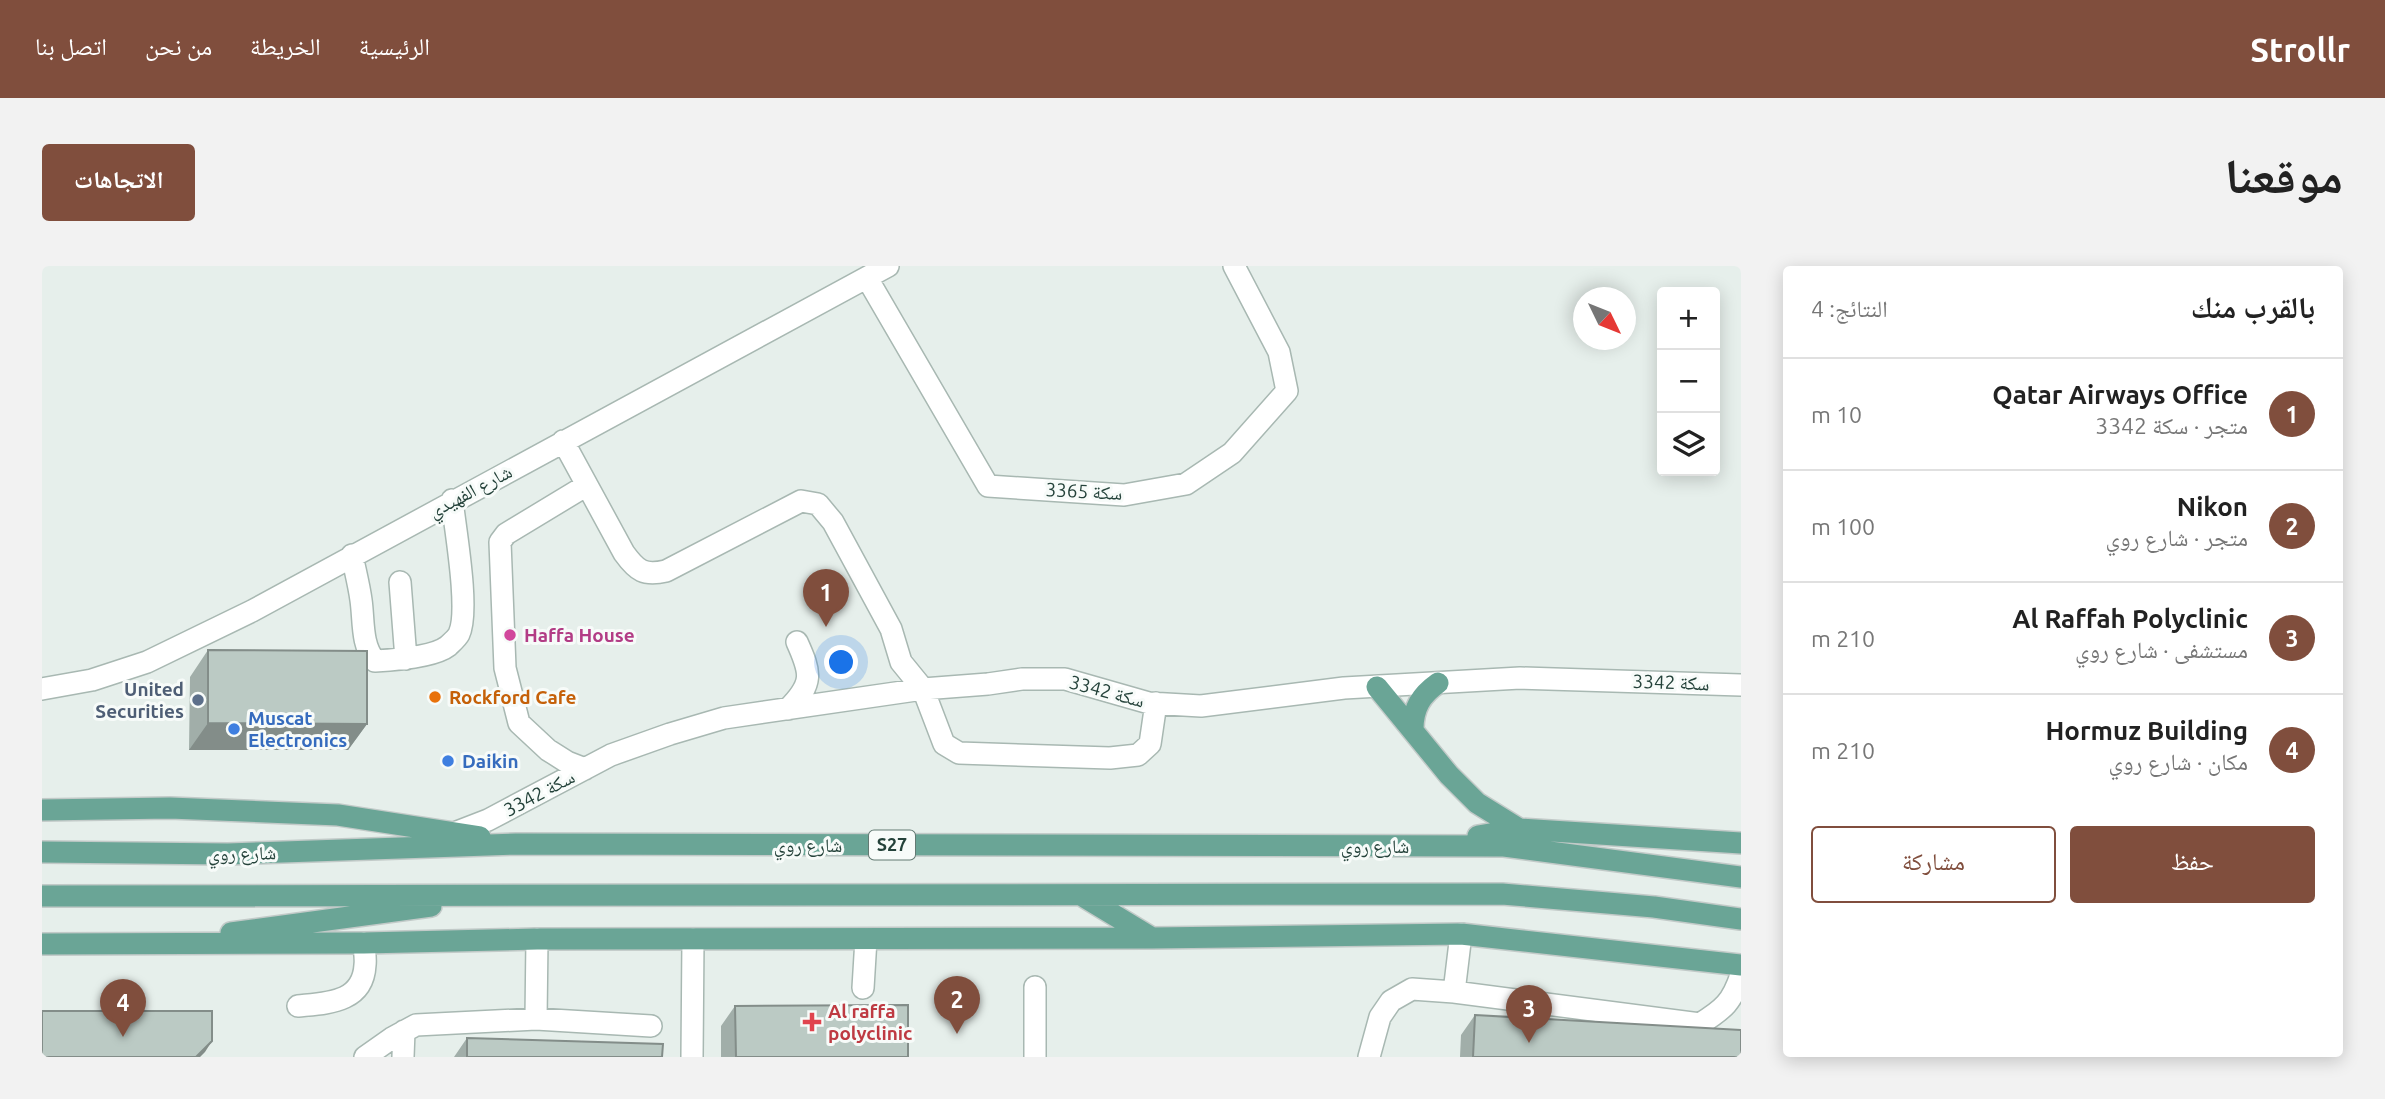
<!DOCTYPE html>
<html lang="ar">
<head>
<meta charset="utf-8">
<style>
	body { margin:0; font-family:Ubuntu,"Noto Naskh Arabic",sans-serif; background:#f2f2f2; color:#222; direction:rtl }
	.controls { position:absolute; right:21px; top:21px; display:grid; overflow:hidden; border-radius:7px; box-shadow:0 4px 18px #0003 }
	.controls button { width:63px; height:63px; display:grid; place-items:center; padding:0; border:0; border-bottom:2px solid #e0e0e0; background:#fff; color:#222; font:35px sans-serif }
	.compass { position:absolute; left:1531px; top:21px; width:63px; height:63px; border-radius:50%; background:#fff; box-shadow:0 4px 18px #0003; rotate:133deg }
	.you { position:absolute; left:800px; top:397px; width:24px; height:24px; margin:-18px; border:5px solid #fff; border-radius:50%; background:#1a73e8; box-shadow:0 0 0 10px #1a73e833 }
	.badge { display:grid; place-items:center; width:46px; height:46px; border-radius:50%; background:#804e3d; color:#fff; font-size:23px; font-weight:700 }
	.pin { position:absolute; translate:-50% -58px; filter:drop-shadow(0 2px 4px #0008) }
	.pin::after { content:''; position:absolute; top:37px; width:24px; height:21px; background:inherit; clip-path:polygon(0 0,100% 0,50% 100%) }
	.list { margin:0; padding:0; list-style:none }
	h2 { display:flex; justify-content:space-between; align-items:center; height:91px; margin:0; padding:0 28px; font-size:30px }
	h2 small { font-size:23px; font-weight:400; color:#767676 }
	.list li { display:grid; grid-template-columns:46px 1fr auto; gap:21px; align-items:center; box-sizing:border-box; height:112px; padding:0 28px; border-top:2px solid #e0e0e0 }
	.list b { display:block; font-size:26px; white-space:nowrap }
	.list p { margin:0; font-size:23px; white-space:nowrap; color:#767676 }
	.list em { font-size:23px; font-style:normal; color:#767676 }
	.actions { display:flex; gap:14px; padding:21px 28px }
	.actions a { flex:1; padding:16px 0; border:2px solid #804e3d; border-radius:7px; text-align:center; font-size:24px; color:#804e3d }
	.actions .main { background:#804e3d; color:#fff }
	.icon { flex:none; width:38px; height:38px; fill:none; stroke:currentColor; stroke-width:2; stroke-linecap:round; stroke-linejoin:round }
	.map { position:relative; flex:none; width:1699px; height:791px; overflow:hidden; direction:ltr; border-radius:7px }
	header { display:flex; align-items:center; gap:42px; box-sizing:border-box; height:98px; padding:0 35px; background:#804e3d; color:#fff }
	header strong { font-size:33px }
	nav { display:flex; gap:38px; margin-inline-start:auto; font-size:24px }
	.intro { display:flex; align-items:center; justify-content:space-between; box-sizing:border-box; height:168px; padding:0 42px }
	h1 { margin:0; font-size:49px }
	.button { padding:18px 32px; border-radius:7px; background:#804e3d; color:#fff; font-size:24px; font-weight:700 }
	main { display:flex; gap:42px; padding:0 42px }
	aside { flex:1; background:#fff; border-radius:7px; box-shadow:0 4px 18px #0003 }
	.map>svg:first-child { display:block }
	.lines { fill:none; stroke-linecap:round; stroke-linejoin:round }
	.minor-casing { stroke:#a8b8b2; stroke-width:24 }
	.major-casing { stroke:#c2cac8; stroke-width:24 }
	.minor { stroke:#fff; stroke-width:21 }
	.major { stroke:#6aa596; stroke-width:21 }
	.wall { fill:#a1aea9 }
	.shaded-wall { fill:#838d89 }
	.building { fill:#bbcac4; stroke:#838d89; stroke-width:2 }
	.hotel-dot { fill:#d1479c; stroke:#f7fbf9; stroke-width:2.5 }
	.food-dot { fill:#e8710a; stroke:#f7fbf9; stroke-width:2.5 }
	.service-dot { fill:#5c6f8a; stroke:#f7fbf9; stroke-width:2.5 }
	.shop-dot { fill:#3f7fe0; stroke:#f7fbf9; stroke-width:2.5 }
	.health-dot { fill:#e0444e; stroke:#f7fbf9; stroke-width:2.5 }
	.labels { text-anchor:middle; stroke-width:6; stroke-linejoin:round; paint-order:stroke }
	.shield { fill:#f7fbf9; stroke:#637a73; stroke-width:2 }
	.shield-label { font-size:18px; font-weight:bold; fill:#24423a }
	.street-label { font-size:19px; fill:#24423a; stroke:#f7fbf9 }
	.hotel-label { font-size:19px; font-weight:bold; fill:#b23c85; stroke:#f7fbf9; text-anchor:start }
	.service-label { font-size:19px; font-weight:bold; fill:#4e5e75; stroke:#f7fbf9; text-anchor:end }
	.food-label { font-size:19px; font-weight:bold; fill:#c56008; stroke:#f7fbf9; text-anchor:start }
	.shop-label { font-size:19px; font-weight:bold; fill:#366cbe; stroke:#f7fbf9; text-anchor:start }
	.health-label { font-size:19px; font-weight:bold; fill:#be3a42; stroke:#f7fbf9; text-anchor:start }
</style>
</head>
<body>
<header>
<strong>Strollr</strong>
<nav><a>الرئيسية</a><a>الخريطة</a><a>من نحن</a><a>اتصل بنا</a></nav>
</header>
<div class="intro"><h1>موقعنا</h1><a class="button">الاتجاهات</a></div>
<main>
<aside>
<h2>بالقرب منك<small>النتائج: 4</small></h2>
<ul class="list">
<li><span class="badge">1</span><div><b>Qatar Airways Office</b><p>متجر · سكة 3342</p></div><em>10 m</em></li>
<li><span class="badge">2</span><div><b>Nikon</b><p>متجر · شارع روي</p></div><em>100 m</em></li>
<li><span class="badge">3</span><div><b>Al Raffah Polyclinic</b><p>مستشفى · شارع روي</p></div><em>210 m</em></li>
<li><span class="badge">4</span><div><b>Hormuz Building</b><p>مكان · شارع روي</p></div><em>210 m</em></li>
</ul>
<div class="actions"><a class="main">حفظ</a><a>مشاركة</a></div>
</aside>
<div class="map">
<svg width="1699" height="791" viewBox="0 0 1699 791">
	<rect width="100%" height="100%" fill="#e6efeb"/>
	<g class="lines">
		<defs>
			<path id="minor" d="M825 12 946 220 1082 229 1144 218 1190 187 1245 125 1237 86 1192 0
				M521 175 582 287C595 305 602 310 624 305L759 235 776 238 791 256 849 363 859 396 881 423 902 478 917 487 1068 492 1096 489 1108 478 1114 437
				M310 289C313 304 317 319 319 334 322 354 319 379 333 395 351 394 392 391 406 380 409 377 415 372 417 368 428 345 413 262 410 234
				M358 316 364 393
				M0 423 50 414 105 396 210 345 846 0
				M746 443C772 417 769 407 755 376
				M543 503 525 496 506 484 477 457 463 402 458 276 464 268 545 219
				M415 566 446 554 569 489 628 468 682 452 881 423 946 418 980 413H1023L1107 437 1159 440 1302 422 1478 412 1699 419
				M993 721V791
				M821 722 824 673
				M1412 726 1419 668
				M256 740C285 737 321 737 323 699 324 692 322 684 322 677
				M494 753 495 673
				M323 791 350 772 374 759 494 753 609 760
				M361 791 362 765
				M650 791 651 673
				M1327 791 1338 751 1349 735 1370 723 1412 726 1658 758C1682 743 1690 736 1699 709"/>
			<path id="major" d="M1335 421 1407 509 1435 537 1477 563
				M1371 463C1371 442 1379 429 1396 417
				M0 544 128 542 296 549 438 571
				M1436 570 1477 563 1699 577
				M0 586 186 588 474 578 1462 580 1699 611
				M1039 629 1110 672
				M0 630 1460 628 1612 641 1699 653
				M189 667 389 640
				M0 678 322 677 495 673 1110 672 1419 668 1699 699"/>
		</defs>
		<use href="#minor" class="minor-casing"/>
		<use href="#major" class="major-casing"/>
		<use href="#minor" class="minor"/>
		<use href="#major" class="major"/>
	</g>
	<path class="wall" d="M166 384 325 458 306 484H147L148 411Z
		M693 740 866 791H679V760Z
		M1433 749 1699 791H1418L1419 769Z
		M425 772 620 791H412Z"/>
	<path class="shaded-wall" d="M166 457 325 458 306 484H147Z
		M170 775 163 786 158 791H154Z"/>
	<path class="building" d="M166 384 325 385V458L166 457Z
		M866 739V791H694L693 740Z
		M0 745H170V775L154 791H0Z
		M1433 749 1699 764V791H1431Z
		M425 772 621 778 620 791H425Z"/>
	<circle class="hotel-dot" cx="468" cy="369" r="7"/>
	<circle class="food-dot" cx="393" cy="431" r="7"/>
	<circle class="service-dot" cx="156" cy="434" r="7"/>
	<g class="shop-dot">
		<circle cx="192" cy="463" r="7"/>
		<circle cx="406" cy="495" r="7"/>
	</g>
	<path class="health-dot" d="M766.5 745.5h7v7h7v7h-7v7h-7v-7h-7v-7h7z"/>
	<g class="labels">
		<rect class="shield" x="827" y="564.5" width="46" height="29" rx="5"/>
		<g class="shield-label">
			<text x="850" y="585">S27</text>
		</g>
		<g class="street-label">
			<text transform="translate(428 225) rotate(-28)" y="7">شارع الفهيدي</text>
			<text transform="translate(1042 225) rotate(3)" y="7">سكة 3365</text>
			<text transform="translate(1629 416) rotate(2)" y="7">سكة 3342</text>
			<text transform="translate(1065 425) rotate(15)" y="7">سكة 3342</text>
			<text transform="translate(497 527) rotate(-28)" y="7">سكة 3342</text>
			<text x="766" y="586">شارع روي</text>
			<text x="1333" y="587">شارع روي</text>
			<text transform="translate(200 587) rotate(-1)" y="7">شارع روي</text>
		</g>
		<g class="hotel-label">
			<text x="482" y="376">Haffa House</text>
		</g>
		<g class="service-label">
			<text x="142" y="430">United<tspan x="142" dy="22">Securities</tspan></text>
		</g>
		<g class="food-label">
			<text x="407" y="438">Rockford Cafe</text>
		</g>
		<g class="shop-label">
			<text x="206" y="459">Muscat<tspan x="206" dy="22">Electronics</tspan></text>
			<text x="420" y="502">Daikin</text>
		</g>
		<g class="health-label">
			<text x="786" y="752">Al raffa<tspan x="786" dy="22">polyclinic</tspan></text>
		</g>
	</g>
</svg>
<div class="controls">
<button>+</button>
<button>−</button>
<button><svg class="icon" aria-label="layers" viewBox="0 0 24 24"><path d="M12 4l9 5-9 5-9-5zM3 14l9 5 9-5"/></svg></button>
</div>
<svg class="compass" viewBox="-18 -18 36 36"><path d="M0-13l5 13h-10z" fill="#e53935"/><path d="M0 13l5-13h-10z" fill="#767676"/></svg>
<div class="you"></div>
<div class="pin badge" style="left:784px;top:361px">1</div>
<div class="pin badge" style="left:915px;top:768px">2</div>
<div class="pin badge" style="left:1487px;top:777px">3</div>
<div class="pin badge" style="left:81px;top:771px">4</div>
</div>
</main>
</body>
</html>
